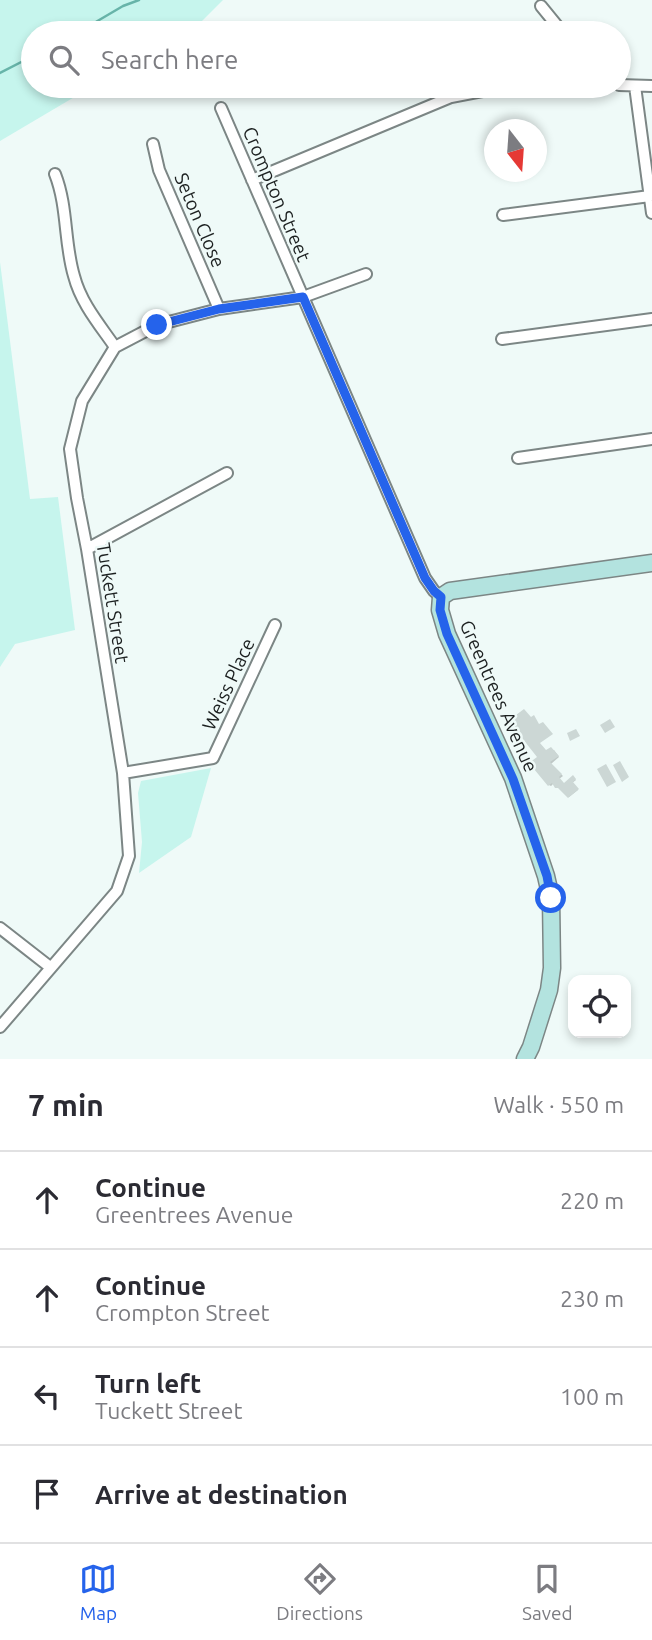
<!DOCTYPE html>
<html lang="en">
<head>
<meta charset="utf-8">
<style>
	body { margin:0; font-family:Ubuntu,sans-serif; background:#f7f7f7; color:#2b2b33 }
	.controls { position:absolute; right:21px; bottom:21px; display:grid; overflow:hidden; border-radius:14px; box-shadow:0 4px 10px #0003 }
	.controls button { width:63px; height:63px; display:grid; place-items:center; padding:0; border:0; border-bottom:2px solid #e1e1e2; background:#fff; color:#2b2b33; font:35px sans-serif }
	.compass { position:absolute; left:484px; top:119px; width:63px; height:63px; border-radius:50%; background:#fff; box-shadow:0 4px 10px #0003; rotate:163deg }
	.stop { position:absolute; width:21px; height:21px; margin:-16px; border:5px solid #2563eb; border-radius:50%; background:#fff }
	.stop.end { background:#2563eb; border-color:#fff; box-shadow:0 2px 7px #0008 }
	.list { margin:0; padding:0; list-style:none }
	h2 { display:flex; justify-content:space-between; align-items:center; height:91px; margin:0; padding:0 28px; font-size:30px }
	h2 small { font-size:23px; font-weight:400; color:#7c7c81 }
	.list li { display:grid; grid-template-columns:46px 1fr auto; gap:21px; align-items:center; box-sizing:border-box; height:98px; padding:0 28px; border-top:2px solid #e1e1e2 }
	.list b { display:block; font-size:26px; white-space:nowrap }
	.list p { margin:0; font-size:23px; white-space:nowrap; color:#7c7c81 }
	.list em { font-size:23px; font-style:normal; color:#7c7c81 }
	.icon { flex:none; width:38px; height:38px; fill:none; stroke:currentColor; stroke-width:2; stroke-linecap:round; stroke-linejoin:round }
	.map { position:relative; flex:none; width:652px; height:1059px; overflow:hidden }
	.search { position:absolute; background:#fff; box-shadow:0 4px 10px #0003; left:21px; right:21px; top:21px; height:77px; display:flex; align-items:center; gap:18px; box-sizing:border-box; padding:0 24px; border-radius:38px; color:#7c7c81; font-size:26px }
	.sheet { height:483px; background:#fff }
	nav { display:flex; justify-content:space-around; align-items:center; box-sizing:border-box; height:98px; border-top:2px solid #e1e1e2; background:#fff; font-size:19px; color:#7c7c81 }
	nav a { display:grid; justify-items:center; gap:4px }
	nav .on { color:#2563eb }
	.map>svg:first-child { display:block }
	.green { fill:#c6f5ed }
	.shadow { fill:#0003 }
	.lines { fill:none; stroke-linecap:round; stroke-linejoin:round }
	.stream { stroke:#67b4a9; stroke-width:2.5 }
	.building { fill:#ccd7d5 }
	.street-casing { stroke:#7c8685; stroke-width:14 }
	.secondary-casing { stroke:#7c8685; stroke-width:19 }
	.street { stroke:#fff; stroke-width:10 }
	.secondary { stroke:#b3e3df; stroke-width:16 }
	.route { stroke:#2563eb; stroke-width:9 }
	.labels { text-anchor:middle; stroke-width:5; stroke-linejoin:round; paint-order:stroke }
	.street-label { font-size:19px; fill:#1c2020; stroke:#effaf8 }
</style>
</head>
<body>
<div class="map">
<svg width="652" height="1059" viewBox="0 0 652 1059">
	<rect width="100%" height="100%" fill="#effaf8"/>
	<path class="green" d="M0 0H223L202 21 205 33H33V86H93L0 141Z
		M0 262 30 499 58 497 75 630 15 644 0 667Z
		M211 768 191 837 139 873 142 842 138 793 141 781Z"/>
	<path class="shadow" d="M539 743 547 752 554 750 559 757 551 764 563 776 559 779 564 785 573 777 576 780 572 783 578 790 569 797 560 787 554 783 551 786 549 785 541 757Z"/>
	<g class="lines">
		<path class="stream" d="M77 33 123 6 139 0
			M0 73 33 56"/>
	</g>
	<path class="building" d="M524 709 531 717 534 715 539 724 543 722 553 734 540 743 546 750 551 747 559 756 550 762 562 774 559 777 564 783 573 775 576 779 573 782 579 789 568 798 558 788H555L552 783 548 786 529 763 537 757 507 719 511 717 512 718Z
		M610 719 615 727 605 733 600 725Z
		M576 729 580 736 570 741 567 733Z
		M620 761 629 777 622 782 613 765Z
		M606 764 616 782 607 787 597 769Z"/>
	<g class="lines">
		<defs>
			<path id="street" d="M541 6 563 33
				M619 85 652 86
				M635 86 652 213
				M221 108 425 578 434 591 441 597
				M153 144 159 170 219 309
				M55 174C68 207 64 243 74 276 81 303 99 324 115 347
				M252 180 451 97 498 88 517 86
				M503 215 650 196
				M502 339 652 319
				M518 458 652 439
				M87 549 227 473
				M123 773 213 758 275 625
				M0 928 50 967
				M0 1027 117 891 129 856 123 773 87 549 77 498 70 449 82 401 115 347 157 325 219 309 303 297 366 274"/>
			<path id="secondary" d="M525 1059 531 1047 549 990 552 968 551 898 546 876 513 778 447 634 440 610 441 597 450 591 652 563"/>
		</defs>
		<use href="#street" class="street-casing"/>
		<use href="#secondary" class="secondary-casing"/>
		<use href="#street" class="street"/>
		<use href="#secondary" class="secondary"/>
	</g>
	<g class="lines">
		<path class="route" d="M157 325 219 309 303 297 425 578 434 591 441 597 440 610 447 634 513 779 547 876 551 898"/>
	</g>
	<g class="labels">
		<g class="street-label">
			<text transform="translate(277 194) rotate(67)" y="7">Crompton Street</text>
			<text transform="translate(200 220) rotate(67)" y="7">Seton Close</text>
			<text transform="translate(113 603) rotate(81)" y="7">Tuckett Street</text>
			<text transform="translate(228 684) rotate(-65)" y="7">Weiss Place</text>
			<text transform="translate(499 696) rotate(66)" y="7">Greentrees Avenue</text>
		</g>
	</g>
</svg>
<div class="controls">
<button><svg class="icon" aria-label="locate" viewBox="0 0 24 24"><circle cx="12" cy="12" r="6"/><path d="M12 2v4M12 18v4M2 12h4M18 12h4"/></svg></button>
</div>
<svg class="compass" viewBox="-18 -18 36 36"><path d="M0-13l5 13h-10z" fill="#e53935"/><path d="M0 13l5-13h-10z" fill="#7c7c81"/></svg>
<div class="stop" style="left:551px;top:898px"></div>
<div class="stop end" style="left:157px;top:325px"></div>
<div class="search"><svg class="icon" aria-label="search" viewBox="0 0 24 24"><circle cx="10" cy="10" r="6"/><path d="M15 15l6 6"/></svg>Search here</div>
</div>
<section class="sheet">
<h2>7 min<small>Walk · 550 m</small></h2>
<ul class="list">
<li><svg class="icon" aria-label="ahead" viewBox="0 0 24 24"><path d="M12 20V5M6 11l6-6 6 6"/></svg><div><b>Continue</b><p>Greentrees Avenue</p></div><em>220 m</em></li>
<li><svg class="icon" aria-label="ahead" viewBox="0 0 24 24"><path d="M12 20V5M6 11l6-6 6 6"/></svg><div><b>Continue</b><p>Crompton Street</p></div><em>230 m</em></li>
<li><svg class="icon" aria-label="left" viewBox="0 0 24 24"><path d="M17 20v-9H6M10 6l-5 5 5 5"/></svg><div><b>Turn left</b><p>Tuckett Street</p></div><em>100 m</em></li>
<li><svg class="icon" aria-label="arrive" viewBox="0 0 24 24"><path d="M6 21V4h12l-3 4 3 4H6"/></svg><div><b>Arrive at destination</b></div></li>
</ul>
</section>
<nav>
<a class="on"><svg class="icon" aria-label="map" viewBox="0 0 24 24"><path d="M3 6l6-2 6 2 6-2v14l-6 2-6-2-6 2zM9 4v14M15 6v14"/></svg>Map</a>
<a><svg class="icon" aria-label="directions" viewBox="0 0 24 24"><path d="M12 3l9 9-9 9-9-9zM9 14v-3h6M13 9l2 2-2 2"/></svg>Directions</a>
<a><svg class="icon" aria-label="saved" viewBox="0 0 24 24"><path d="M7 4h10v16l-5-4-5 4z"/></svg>Saved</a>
</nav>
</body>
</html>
